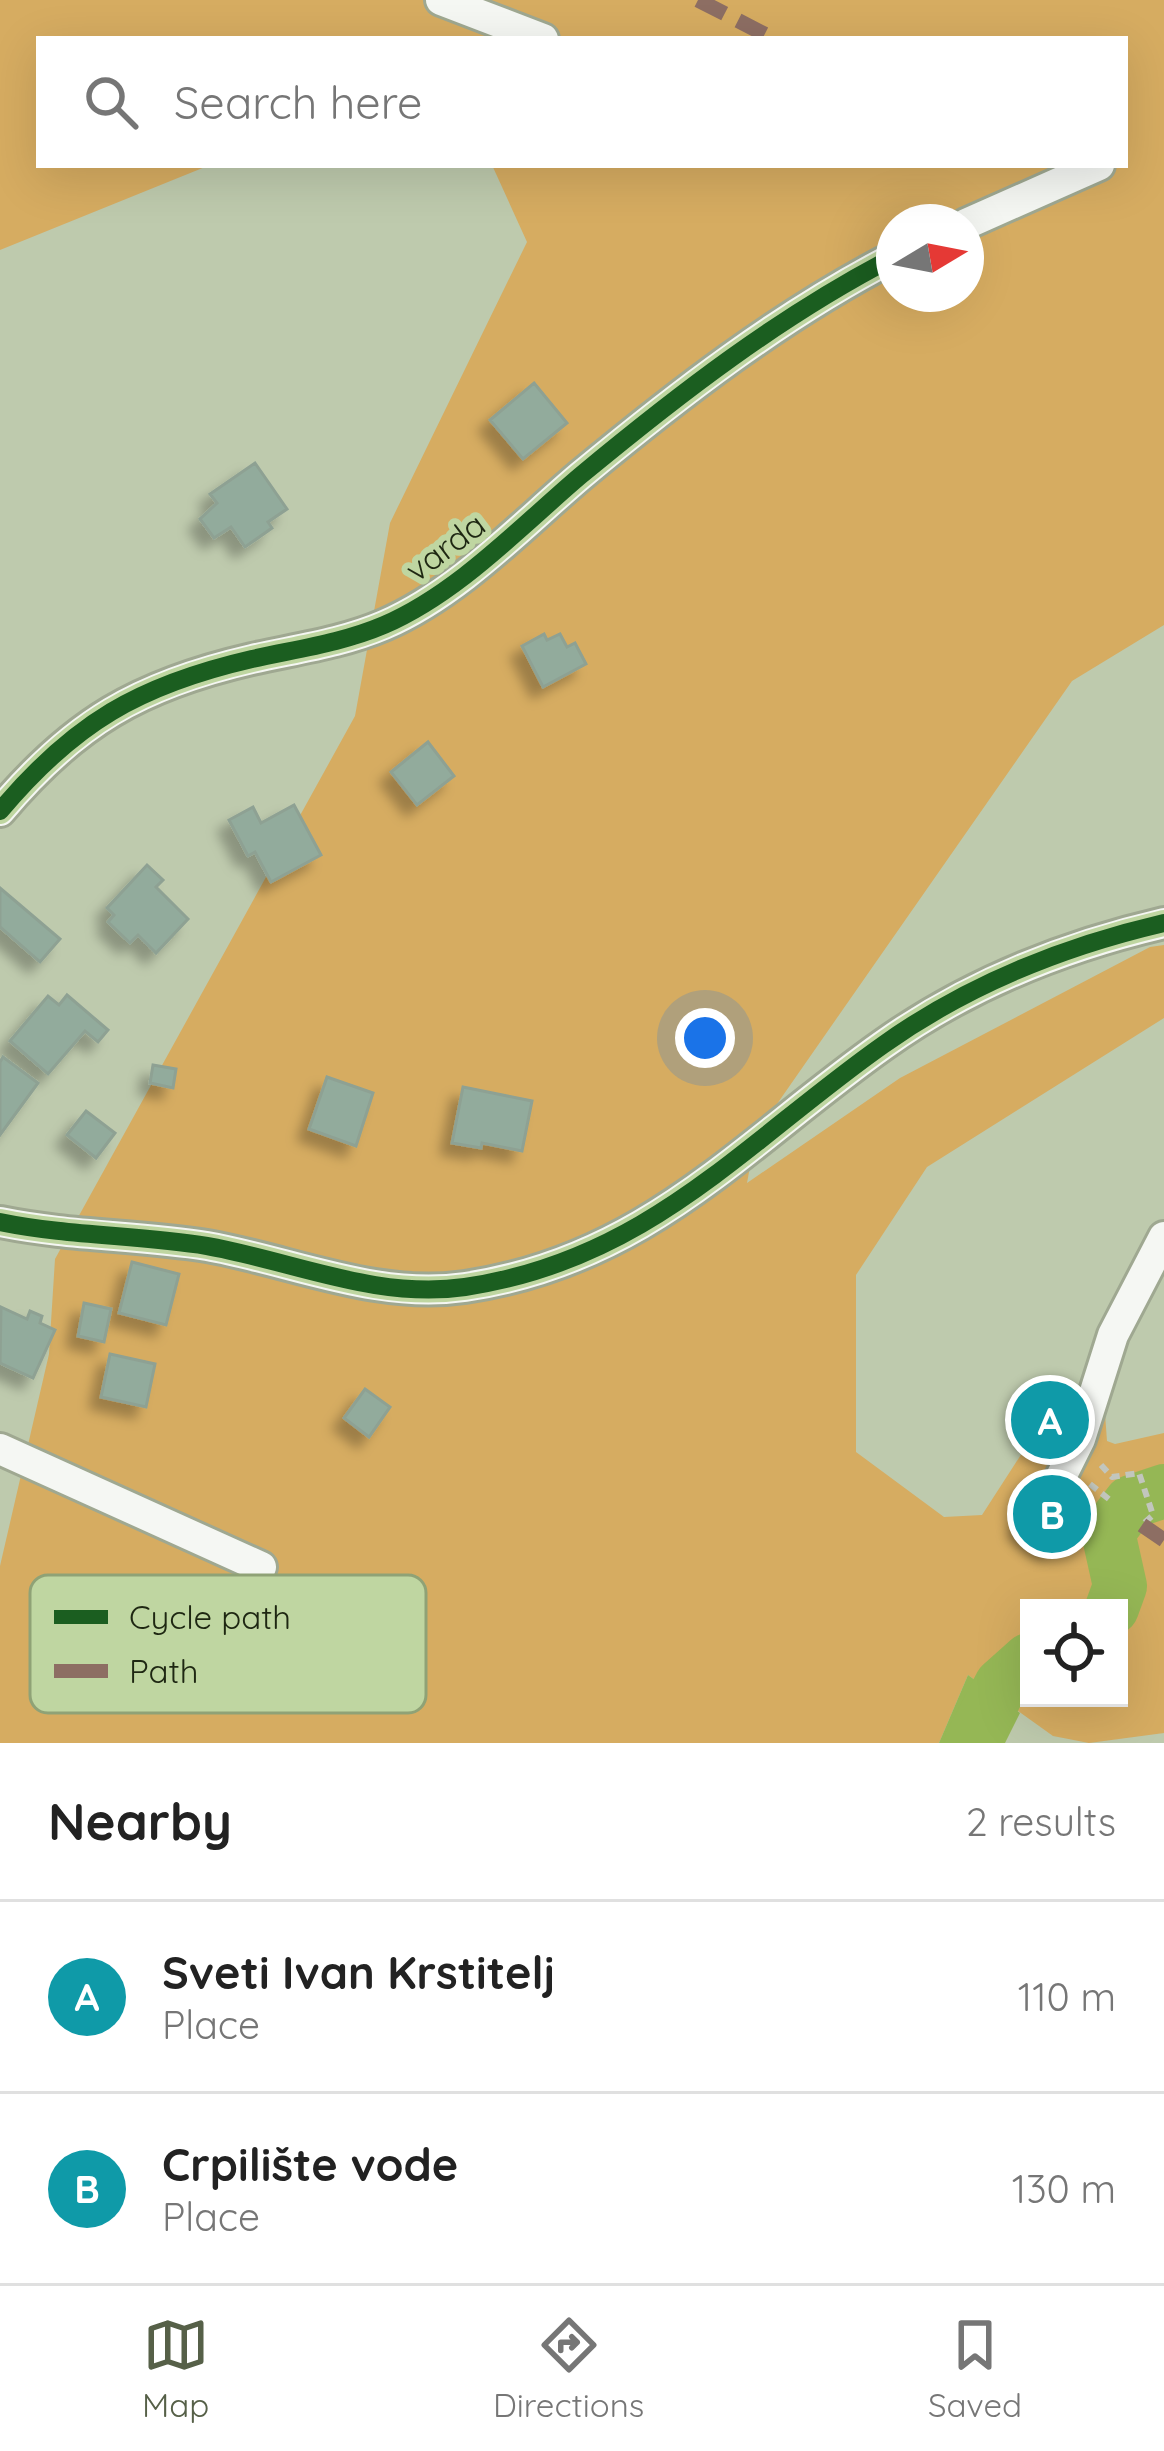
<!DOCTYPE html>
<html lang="en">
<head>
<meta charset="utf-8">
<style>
	body { margin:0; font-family:Quicksand,sans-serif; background:#f6f6f6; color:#222 }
	.controls { position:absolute; right:36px; bottom:36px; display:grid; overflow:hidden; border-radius:0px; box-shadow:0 12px 48px #0002 }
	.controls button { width:108px; height:108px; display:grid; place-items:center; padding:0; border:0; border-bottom:3px solid #e0e0e0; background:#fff; color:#222; font:60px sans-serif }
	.compass { position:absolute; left:876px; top:204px; width:108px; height:108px; border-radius:50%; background:#fff; box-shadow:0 12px 48px #0002; rotate:80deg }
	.you { position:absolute; left:705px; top:1038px; width:42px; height:42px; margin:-30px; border:9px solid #fff; border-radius:50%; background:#1a73e8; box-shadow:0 0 0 18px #1a73e833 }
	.badge { display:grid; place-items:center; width:78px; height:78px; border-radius:50%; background:#566048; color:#fff; font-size:39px; font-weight:700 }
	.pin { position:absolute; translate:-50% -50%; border:6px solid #fff; box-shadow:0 3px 12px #0006 }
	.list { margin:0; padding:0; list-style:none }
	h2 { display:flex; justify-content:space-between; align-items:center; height:156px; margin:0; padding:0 48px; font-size:51px }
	h2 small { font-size:39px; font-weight:400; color:#767676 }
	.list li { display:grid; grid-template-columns:78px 1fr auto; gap:36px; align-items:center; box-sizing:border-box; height:192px; padding:0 48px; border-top:3px solid #e0e0e0 }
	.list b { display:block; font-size:45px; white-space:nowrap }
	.list p { margin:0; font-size:39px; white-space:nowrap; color:#767676 }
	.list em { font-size:39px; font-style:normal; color:#767676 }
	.icon { flex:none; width:66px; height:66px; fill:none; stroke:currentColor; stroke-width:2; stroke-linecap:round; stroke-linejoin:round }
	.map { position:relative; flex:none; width:1164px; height:1743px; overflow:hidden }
	.search { position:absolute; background:#fff; box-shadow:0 12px 48px #0002; left:36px; right:36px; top:36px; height:132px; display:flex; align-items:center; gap:30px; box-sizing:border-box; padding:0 42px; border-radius:0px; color:#767676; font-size:45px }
	.sheet { height:540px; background:#fff }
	nav { display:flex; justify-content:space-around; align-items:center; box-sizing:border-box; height:168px; border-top:3px solid #e0e0e0; background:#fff; font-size:33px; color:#767676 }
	nav a { display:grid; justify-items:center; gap:6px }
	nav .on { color:#566048 }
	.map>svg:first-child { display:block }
	.green { fill:#d6ac61; fill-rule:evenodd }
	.water { fill:#95b755 }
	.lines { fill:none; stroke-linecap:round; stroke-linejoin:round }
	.river { stroke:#95b755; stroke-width:54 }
	.building { fill:#92ab9c; stroke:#8ea193; stroke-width:3; filter:url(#shadow) }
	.minor-casing { stroke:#9fa891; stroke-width:36 }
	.path { stroke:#c2c6bd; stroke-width:6; stroke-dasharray:9 6; stroke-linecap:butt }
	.minor { stroke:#f5f7f3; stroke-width:30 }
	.quiet { stroke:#8d6e63; stroke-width:15; stroke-dasharray:30 15; stroke-linecap:butt }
	.cycleway-casing { stroke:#bfd6a1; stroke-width:26 }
	.cycleway { stroke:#1b5e20; stroke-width:18 }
	.labels { text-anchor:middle; stroke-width:12; stroke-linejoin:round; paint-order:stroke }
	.street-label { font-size:33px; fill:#1e2712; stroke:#bfd6a1 }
	.key { fill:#bfd6a1; stroke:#8fa276; stroke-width:3 }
	.key-label { font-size:33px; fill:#1e2712 }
</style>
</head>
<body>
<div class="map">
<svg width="1164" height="1743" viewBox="0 0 1164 1743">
	<defs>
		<filter id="shadow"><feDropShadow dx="-11" dy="11" stdDeviation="6" flood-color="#0004"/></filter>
	</defs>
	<rect width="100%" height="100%" fill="#becaad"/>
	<path class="green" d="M0 0H1164V625L1072 681 756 1134 747 1183 900 1078 1150 947 1164 945V1018L927 1167 856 1275V1452L944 1517 982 1515 1059 1396 1105 1414 1107 1441 1115 1444 1164 1433V1733L1089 1743 1053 1736 968 1675 939 1743H0V1566L49 1354 55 1259 355 716 390 523 527 242 492 165H1125V39H39V165H210L0 250ZM894 222H966V294H894ZM1029 1608H1119V1698H1029Z"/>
	<path class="water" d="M968 1675 1020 1713 1005 1743H939Z"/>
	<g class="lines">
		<path class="river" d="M1112 1608 1120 1586 1108 1532 1131 1502 1164 1491
			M971 1743 1001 1685 1029 1660"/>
	</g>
	<path class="building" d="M534 383 567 423 523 459 490 420Z
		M255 463 287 509 268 522 272 528 245 547 231 527 214 538 200 519 217 503 210 494Z
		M544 634 547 640 560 634 567 647 575 643 586 664 543 687 522 646Z
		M428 742 454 776 417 805 391 772Z
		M294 805 321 855 271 882 255 852 248 856 229 820 253 807 261 823Z
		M147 865 163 880 156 887 188 919 156 953 138 935 130 943 108 922 114 915 107 908Z
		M0 888 60 939 40 962 0 927Z
		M67 995 108 1030 98 1042 85 1031 48 1074 10 1041 48 996 59 1005Z
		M3 1057 38 1083 0 1135V1062Z
		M153 1065 176 1069 173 1088 150 1083Z
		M327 1077 373 1093 356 1146 309 1129Z
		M463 1087 532 1101 522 1151 482 1143 481 1148 452 1143Z
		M86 1111 115 1133 96 1158 67 1135Z
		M132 1262 179 1274 166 1325 119 1313Z
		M84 1303 111 1309 104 1342 78 1336Z
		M1 1307 27 1319 30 1311 42 1316 40 1323 55 1330 33 1378 0 1363Z
		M110 1354 155 1364 146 1407 101 1397Z
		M365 1389 390 1407 369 1437 344 1418Z
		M1052 1479 1084 1501 1051 1549 1019 1526Z"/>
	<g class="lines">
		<defs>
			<path id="minor" d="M441 0 543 39
				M966 224 1099 165
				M0 811C74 723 139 685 252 659 296 649 342 643 384 625 458 593 520 527 580 476 679 394 780 316 894 257
				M0 1222C68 1236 138 1235 207 1246 292 1261 377 1300 465 1287 647 1260 743 1144 883 1045 967 985 1065 946 1164 923
				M0 1449 261 1567
				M1060 1479 1080 1439 1113 1335 1164 1237"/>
		</defs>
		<use href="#minor" class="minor-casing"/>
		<path class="path" d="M1101 1465 1112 1477 1139 1473 1153 1515 1142 1525
			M1090 1484 1110 1500"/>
		<use href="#minor" class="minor"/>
		<path class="quiet" d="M698 0 774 39
			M1142 1525 1164 1540"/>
		<defs>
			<path id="cycleway" d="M0 811C74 723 139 685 252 659 296 649 342 643 384 625 458 593 520 527 580 476 679 394 780 316 894 257
				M0 1222C68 1236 138 1235 207 1246 292 1261 377 1300 465 1287 647 1260 743 1144 883 1045 967 985 1065 946 1164 923"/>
		</defs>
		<use href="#cycleway" class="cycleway-casing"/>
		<use href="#cycleway" class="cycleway"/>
	</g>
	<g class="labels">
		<g class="street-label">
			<text transform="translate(445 547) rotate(-37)" y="12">varda</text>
		</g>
	</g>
	<rect x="30" y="1575" width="396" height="138" rx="18" class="key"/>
	<rect x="54" y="1610" width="54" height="14" fill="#1b5e20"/>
	<rect x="54" y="1664" width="54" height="14" fill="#8d6e63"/>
	<g class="key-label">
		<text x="129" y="1629">Cycle path</text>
		<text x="129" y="1683">Path</text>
	</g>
</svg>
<div class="controls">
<button><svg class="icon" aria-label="locate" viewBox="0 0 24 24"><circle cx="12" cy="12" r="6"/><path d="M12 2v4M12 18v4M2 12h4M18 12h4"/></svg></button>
</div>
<svg class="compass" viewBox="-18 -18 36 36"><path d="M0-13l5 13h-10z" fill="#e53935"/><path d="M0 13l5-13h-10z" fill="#767676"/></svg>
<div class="you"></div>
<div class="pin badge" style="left:1050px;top:1420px;background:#0f9aa8">A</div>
<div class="pin badge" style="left:1052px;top:1514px;background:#0f9aa8">B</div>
<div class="search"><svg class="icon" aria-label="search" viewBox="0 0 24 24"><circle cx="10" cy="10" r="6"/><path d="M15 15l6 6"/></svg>Search here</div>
</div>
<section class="sheet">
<h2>Nearby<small>2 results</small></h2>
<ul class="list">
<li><span class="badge" style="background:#0f9aa8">A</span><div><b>Sveti Ivan Krstitelj</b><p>Place</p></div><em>110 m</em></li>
<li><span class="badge" style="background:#0f9aa8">B</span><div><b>Crpilište vode</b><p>Place</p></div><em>130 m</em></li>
</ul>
</section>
<nav>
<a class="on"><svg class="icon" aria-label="map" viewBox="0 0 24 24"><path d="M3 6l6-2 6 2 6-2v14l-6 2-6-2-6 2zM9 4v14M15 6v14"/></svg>Map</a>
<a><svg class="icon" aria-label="directions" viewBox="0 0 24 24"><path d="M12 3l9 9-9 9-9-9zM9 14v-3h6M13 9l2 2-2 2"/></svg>Directions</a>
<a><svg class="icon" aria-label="saved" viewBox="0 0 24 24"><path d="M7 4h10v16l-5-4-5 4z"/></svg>Saved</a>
</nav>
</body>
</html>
